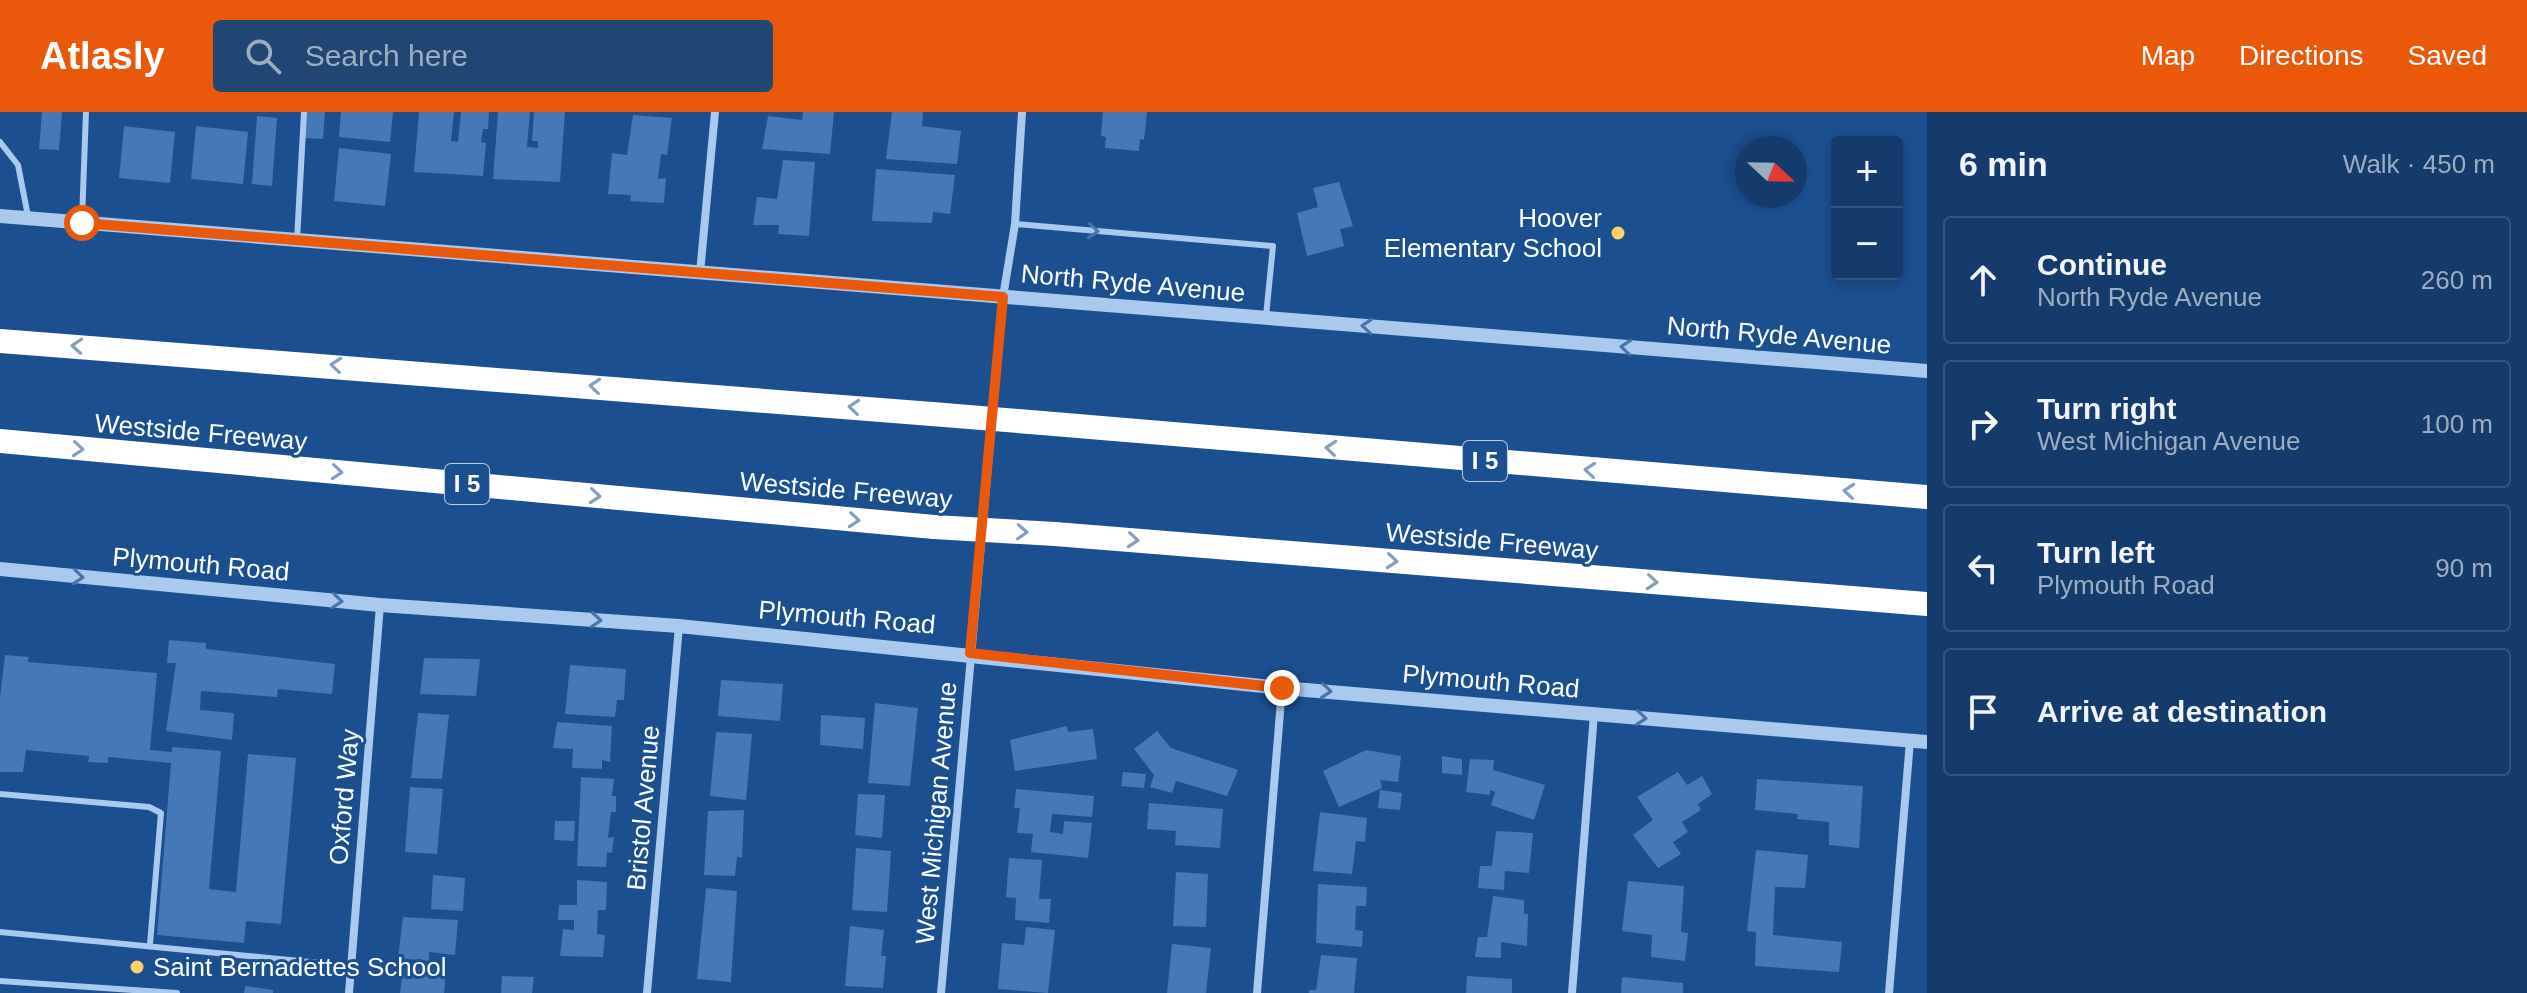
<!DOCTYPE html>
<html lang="en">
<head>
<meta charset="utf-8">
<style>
	body { margin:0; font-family:Helvetica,sans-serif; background:#214673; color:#f1f3f6 }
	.controls { position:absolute; right:24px; top:24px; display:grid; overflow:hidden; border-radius:8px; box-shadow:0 4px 12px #0003 }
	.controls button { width:72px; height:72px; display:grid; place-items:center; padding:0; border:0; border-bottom:2px solid #33557e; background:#143b6b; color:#f1f3f6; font:40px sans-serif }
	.compass { position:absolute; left:1735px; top:24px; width:72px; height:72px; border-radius:50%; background:#143b6b; box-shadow:0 4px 12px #0003; rotate:112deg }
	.stop { position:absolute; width:24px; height:24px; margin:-18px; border:6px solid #ea580c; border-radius:50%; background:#fff }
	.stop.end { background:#ea580c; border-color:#fff; box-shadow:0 2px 8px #0008 }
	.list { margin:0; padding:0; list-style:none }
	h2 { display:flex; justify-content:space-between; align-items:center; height:104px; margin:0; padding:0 32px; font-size:34px }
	h2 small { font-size:26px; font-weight:400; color:#9dadc1 }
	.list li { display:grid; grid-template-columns:52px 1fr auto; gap:24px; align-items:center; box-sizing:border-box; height:128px; margin:0 16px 16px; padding:0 16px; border:2px solid #33557e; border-radius:8px }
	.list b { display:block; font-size:30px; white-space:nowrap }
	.list p { margin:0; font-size:26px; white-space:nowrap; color:#9dadc1 }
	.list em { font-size:26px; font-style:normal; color:#9dadc1 }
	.icon { flex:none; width:44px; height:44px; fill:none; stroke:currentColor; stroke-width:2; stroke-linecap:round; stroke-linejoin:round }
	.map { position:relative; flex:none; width:1927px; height:881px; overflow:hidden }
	header { display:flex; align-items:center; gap:48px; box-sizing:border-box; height:112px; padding:0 40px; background:#ea580c; color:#fff }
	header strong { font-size:38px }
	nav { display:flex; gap:44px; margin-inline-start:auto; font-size:28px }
	.search { width:560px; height:72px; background:#214673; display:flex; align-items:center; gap:20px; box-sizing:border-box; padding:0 28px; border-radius:8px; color:#9dadc1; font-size:30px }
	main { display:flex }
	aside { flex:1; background:#143b6b }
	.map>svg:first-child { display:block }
	.building { fill:#4478b7 }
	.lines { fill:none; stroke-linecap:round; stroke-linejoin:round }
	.service { stroke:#a9c9ee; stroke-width:6 }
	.minor { stroke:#a9c9ee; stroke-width:8 }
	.tertiary { stroke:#a9c9ee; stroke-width:14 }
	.motorway { stroke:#fff; stroke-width:24 }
	.motorway-bridge { stroke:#fff; stroke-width:24 }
	.oneway { stroke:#4674ac }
	.oneway2 { stroke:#829ec1 }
	.route { stroke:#ea580c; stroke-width:10 }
	.poi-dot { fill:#ffd166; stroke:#1b4f8f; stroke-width:3 }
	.labels { text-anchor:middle; stroke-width:6; stroke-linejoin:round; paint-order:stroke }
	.shield { fill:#1b4f8f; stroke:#bbcadd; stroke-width:2 }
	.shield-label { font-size:24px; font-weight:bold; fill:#fff }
	.poi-label { font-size:26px; fill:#fff; stroke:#1b4f8f; text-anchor:end }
	.street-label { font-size:26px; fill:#fff; stroke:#1b4f8f }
</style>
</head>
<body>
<header>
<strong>Atlasly</strong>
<div class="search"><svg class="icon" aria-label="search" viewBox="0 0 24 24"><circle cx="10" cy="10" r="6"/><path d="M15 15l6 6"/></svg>Search here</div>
<nav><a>Map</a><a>Directions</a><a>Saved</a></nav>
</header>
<main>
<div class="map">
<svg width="1927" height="881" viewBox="0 0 1927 881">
	<rect width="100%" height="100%" fill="#1b4f8f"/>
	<path class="building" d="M42 0H62L59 38 39 37Z
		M306 0H325L323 27 304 26Z
		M341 0H393L390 30 339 25Z
		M419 0H454L451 29 458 30 461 0H489L488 17H483L481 30 486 31 483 64 414 60Z
		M498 0H530L527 35 538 36V29H532L534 0H565L560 70 493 67Z
		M803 0H834L830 42 762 37 768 4 802 8Z
		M892 0H923L922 14 961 19 957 52 886 47Z
		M1103 0H1147L1144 28 1140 27 1139 39 1105 36 1106 25 1101 24Z
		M633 3 672 6 667 43 661 42 658 67 666 66 664 91 630 89 631 83 608 82 612 41 627 43Z
		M257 4 277 6 272 74 252 72Z
		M124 14 175 20 170 71 119 66Z
		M196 14 248 20 243 72 191 67Z
		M339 36 391 42 385 94 334 89Z
		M783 48 815 50 809 124 778 122 779 113H753L757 85 777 87Z
		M876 57 955 63 950 102 933 100 932 111 872 109Z
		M1339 70 1353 114 1340 117 1344 134 1307 144 1297 101 1318 95 1313 76Z
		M169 528 206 531V537L335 552 332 582 278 577 277 585 201 579 200 598 234 601 232 628 166 619 176 551H167Z
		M5 543 29 545 28 550 157 561 150 638 172 640V635L221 639 209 777 236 780 248 642 296 646 281 812 246 809 244 831 157 823 171 651 108 645V651L88 650 89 644 26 638 23 660H0V585Z
		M424 546 480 547 476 584 420 582Z
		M570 553 626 557 624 588H617L615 605 565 602Z
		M721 568 783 572 780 609 718 604Z
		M875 591 918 596 910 674 868 671Z
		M418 601 449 603 442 667 411 666Z
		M821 603 865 606 863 637 820 633Z
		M557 610 612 614 610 650 602 648V657L572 656 573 637 553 636Z
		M1067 614 1068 620 1093 617 1097 647 1015 659 1010 628Z
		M1157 619 1171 636 1238 658 1227 684 1176 669 1172 681 1150 675 1154 663 1134 637Z
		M716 620 752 622 746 688 710 684Z
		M1366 638 1401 644 1398 670 1380 668 1382 676 1339 695 1323 659Z
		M1442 644 1462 647V663L1442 661Z
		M1470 647 1494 648 1493 658 1545 673 1534 708 1491 693 1495 680 1490 678V683L1466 680Z
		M1123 660 1146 662 1144 676 1121 674Z
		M1678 660 1687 673 1702 664 1712 682 1698 692 1701 698 1682 710 1688 720 1673 730 1681 742 1658 756 1633 723 1653 708 1637 685Z
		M581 665 614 667 612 684H616V700H611L608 726 614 725 612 741 607 740 606 755 577 754Z
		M1757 667 1863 674 1859 736 1829 733V710L1797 707 1798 702 1755 698Z
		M410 675 443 677 437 742 405 740Z
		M1016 677 1094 684 1092 705 1052 702 1050 720 1063 722 1064 709 1092 711 1088 746 1031 740 1033 722 1017 721 1020 696H1014Z
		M1380 678 1402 681 1400 698 1378 696Z
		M858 682 885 683 882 726 855 723Z
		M1149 691 1223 697 1220 736 1175 733 1176 719 1147 717Z
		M744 698 742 746 737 745 735 764 704 763 708 699Z
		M1320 700 1367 706 1365 730 1356 729 1352 762 1313 759Z
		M555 709H575L574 729 554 728Z
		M1496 719 1533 721 1529 761 1505 759 1504 778 1478 776 1480 754H1492Z
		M856 736 891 739 887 800 852 798Z
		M1756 738 1808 743 1805 776 1775 775 1773 823 1842 830 1839 860 1755 854 1756 820 1747 819Z
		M1009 746 1042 748 1039 787H1051L1049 811 1015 808 1016 786 1006 785Z
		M1176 760 1208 762 1206 815 1173 814Z
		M433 763 465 766 463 799 431 797Z
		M577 768 607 770 606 798H598L597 822 605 823 603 845 560 844 563 817 574 818V808H558L559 793H577Z
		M1628 769 1684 774 1681 820 1688 821 1685 849 1651 845 1652 823 1622 819Z
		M1318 772 1367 775 1366 794H1356L1355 818 1363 819 1362 835 1316 831Z
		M706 776 737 779 731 870 697 867Z
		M1493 784 1524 788V802H1528L1527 834 1501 830V846L1475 845 1478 825H1487Z
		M403 805 458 808 455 843 429 840V849L398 846Z
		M850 814 884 818 881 844H886L883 876 845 874Z
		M1026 815 1055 818 1048 881 998 877 1002 831 1024 833Z
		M1172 832 1211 836 1206 881H1167Z
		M1321 843 1357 846 1354 881H1309V878H1316Z
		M403 856 446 859 444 881H400Z
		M502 864 534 865 532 881H501Z
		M1467 864 1512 867V881H1466Z
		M1622 865 1683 871V881H1621Z
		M245 874 273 878V881H244Z"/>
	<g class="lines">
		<path class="service" d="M0 30 18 53 28 104
			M82 108 86 0
			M1015 112 1273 134 1266 204
			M297 128 304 0
			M0 682 149 695 161 701 150 832
			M0 820 351 854
			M0 869 177 881"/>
		<path class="minor" d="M700 161 715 0
			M349 881 380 493
			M647 881 679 514
			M941 881 1003 185 1015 112 1022 0
			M1257 881 1282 576
			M1572 881 1594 602
			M1889 881 1910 629"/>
		<path class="tertiary" d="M0 104 1927 259
			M0 457 380 493 679 514 1282 576 1927 630"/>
		<path class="motorway" d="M0 229 932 302
			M1042 311 1927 385
			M0 329 934 415
			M1055 422 1927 492"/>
		<path class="motorway-bridge" d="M932 302 1042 311
			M934 415 1055 422"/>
	</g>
	<defs><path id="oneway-chevron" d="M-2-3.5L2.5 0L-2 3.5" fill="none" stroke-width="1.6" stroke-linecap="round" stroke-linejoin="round" transform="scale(2)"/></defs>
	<g class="oneway">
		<use href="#oneway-chevron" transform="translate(1093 119) rotate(5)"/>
		<use href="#oneway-chevron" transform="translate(1367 214) rotate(-175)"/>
		<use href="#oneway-chevron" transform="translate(1626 235) rotate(-175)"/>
		<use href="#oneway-chevron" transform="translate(78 465) rotate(5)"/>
		<use href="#oneway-chevron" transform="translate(337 489) rotate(5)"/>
		<use href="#oneway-chevron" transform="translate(596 508) rotate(4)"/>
		<use href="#oneway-chevron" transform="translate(1326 579) rotate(5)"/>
		<use href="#oneway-chevron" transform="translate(1641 606) rotate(5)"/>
	</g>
	<g class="oneway2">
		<use href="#oneway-chevron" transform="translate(77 234) rotate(-176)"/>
		<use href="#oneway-chevron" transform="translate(336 253) rotate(-175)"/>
		<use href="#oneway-chevron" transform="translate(595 274) rotate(-175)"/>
		<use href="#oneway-chevron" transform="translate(854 295) rotate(-175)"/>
		<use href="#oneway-chevron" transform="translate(1331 336) rotate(-175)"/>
		<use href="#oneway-chevron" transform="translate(78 337) rotate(5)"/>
		<use href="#oneway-chevron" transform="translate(1590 358) rotate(-175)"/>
		<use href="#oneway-chevron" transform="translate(337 360) rotate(5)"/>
		<use href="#oneway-chevron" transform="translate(1849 379) rotate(-175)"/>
		<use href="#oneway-chevron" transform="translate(595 384) rotate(5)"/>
		<use href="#oneway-chevron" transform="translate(854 408) rotate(5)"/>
		<use href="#oneway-chevron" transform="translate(1022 420) rotate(3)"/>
		<use href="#oneway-chevron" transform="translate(1133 428) rotate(5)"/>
		<use href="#oneway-chevron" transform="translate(1392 449) rotate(5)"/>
		<use href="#oneway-chevron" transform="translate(1652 470) rotate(5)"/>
	</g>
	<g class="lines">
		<path class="route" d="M82 111 1003 185 970 541 1282 576"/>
	</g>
	<g class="poi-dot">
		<circle cx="1618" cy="121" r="8"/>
		<circle cx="137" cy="855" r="8"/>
	</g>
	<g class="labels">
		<g class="shield">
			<rect x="1463" y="329" width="44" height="40" rx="6"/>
			<rect x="445" y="352" width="44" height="40" rx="6"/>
		</g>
		<g class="shield-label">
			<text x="1485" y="357">I 5</text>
			<text x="467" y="380">I 5</text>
		</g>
		<g class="poi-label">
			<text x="1602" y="115">Hoover<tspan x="1602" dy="30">Elementary School</tspan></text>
			<text x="153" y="864" text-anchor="start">Saint Bernadettes School</text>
		</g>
		<g class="street-label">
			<text transform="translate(1133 171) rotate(5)" y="9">North Ryde Avenue</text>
			<text transform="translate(1779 223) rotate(5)" y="9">North Ryde Avenue</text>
			<text transform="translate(201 320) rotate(5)" y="9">Westside Freeway</text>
			<text transform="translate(846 378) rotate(5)" y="9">Westside Freeway</text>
			<text transform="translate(1492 429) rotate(5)" y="9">Westside Freeway</text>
			<text transform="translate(201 452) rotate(5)" y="9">Plymouth Road</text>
			<text transform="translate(847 505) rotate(5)" y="9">Plymouth Road</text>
			<text transform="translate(1491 569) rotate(5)" y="9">Plymouth Road</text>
			<text transform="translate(344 685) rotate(-85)" y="9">Oxford Way</text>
			<text transform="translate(643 696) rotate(-85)" y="9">Bristol Avenue</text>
			<text transform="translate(936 701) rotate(-85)" y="9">West Michigan Avenue</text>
		</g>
	</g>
</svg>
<div class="controls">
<button>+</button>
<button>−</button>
</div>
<svg class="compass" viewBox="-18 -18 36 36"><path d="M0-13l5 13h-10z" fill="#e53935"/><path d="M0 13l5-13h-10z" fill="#9dadc1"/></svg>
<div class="stop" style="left:82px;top:111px"></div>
<div class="stop end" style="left:1282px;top:576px"></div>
</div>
<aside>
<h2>6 min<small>Walk · 450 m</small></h2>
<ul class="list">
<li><svg class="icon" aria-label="ahead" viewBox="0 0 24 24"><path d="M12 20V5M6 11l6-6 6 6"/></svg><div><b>Continue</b><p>North Ryde Avenue</p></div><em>260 m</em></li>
<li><svg class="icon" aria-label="right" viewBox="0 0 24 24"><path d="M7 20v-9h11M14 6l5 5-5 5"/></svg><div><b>Turn right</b><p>West Michigan Avenue</p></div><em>100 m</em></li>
<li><svg class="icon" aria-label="left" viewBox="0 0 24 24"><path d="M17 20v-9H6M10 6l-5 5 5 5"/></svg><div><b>Turn left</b><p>Plymouth Road</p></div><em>90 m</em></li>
<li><svg class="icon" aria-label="arrive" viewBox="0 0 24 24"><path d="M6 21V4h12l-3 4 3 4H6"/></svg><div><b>Arrive at destination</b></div></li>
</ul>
</aside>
</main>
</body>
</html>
